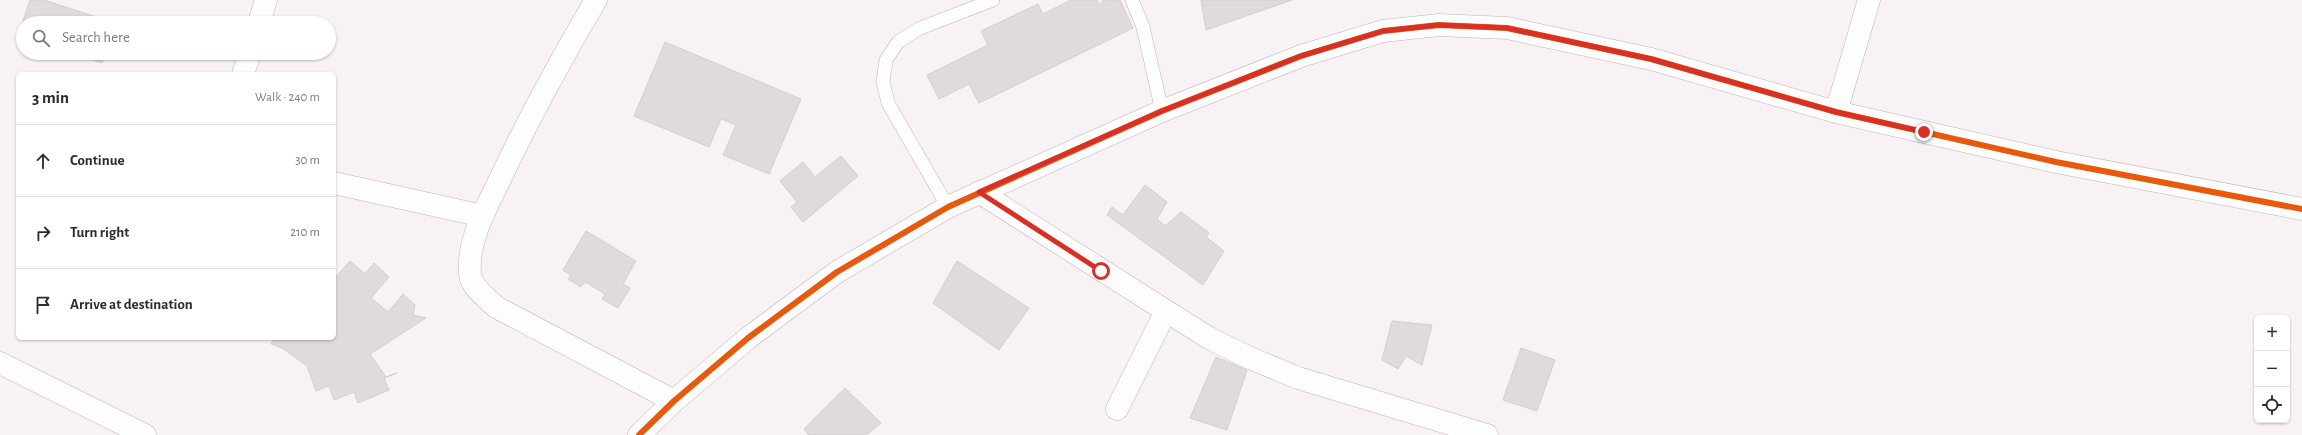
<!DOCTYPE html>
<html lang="en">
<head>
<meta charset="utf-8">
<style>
	body { margin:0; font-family:"Alegreya Sans",sans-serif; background:#f7f7f7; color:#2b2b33 }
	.controls { position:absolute; right:12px; bottom:12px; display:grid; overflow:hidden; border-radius:6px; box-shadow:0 1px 3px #0004 }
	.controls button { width:36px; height:36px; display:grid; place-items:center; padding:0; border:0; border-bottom:1px solid #e1e1e2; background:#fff; color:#2b2b33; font:20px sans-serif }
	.stop { position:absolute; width:12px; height:12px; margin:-9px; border:3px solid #d93025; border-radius:50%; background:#fff }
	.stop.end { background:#d93025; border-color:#fff; box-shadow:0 1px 4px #0008 }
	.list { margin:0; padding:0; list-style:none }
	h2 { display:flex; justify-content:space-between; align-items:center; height:52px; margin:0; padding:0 16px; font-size:17px }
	h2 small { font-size:13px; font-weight:400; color:#7c7c81 }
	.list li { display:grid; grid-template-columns:26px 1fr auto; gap:12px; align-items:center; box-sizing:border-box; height:72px; padding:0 16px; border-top:1px solid #e1e1e2 }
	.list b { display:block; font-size:15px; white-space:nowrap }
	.list em { font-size:13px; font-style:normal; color:#7c7c81 }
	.icon { flex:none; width:22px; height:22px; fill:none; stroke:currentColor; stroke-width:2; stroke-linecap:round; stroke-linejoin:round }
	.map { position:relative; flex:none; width:2302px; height:435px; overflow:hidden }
	.search { position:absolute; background:#fff; box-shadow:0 1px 3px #0004; left:16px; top:16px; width:320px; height:44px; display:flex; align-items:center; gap:10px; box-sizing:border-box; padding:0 14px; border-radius:22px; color:#7c7c81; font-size:15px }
	.panel { position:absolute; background:#fff; box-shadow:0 1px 3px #0004; left:16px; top:72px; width:320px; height:268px; border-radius:6px }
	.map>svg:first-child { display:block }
	.building { fill:#e0d9de; stroke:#d3ccd2 }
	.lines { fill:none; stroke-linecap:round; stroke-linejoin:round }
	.lane-casing { stroke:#bcb3b7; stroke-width:14 }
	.street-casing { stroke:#bcb3b7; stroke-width:23 }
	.secondary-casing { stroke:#bcb3b7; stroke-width:23 }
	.lane { stroke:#fefdfe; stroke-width:13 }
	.street { stroke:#fefdfe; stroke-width:22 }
	.secondary { stroke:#fefdfe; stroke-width:22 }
	.cycleway-casing { stroke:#fff; stroke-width:8 }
	.cycleway { stroke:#e8590c; stroke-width:6 }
	.route { stroke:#d93025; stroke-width:5 }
</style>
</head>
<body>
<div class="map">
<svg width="2302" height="435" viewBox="0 0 2302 435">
	<rect width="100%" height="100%" fill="#f9f2f5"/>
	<path class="building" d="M30 0H44L115 23H23V37L18 36Z
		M1071 0H1097L1099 5 1104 0H1120L1133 28 979 103 969 84 939 99 927 75 988 45 981 31 1038 4 1043 14Z
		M1201 0H1292L1206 30Z
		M665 42 801 99 769 174 723 155 736 125 721 119 709 147 634 116Z
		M72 53H105L102 63Z
		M841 156 858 176 803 222 791 207 797 202 780 181 803 162 815 177Z
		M1145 185 1167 202 1157 219 1165 226 1181 212 1209 233 1206 237 1224 251 1203 285 1107 215 1112 207 1123 215Z
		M586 231 636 261 623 284 630 288 618 308 602 299 605 294 585 282 581 287 568 279 571 275 563 270Z
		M350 261 365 274 374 263 389 277 371 298 388 312 403 294 415 305 413 315 426 318 370 354 386 377 397 373 384 378 389 390 358 403 354 392 334 400 329 386 316 391 307 366 284 349 271 344 274 338H334V279Z
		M957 261 1029 308 999 350 933 303Z
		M1392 321 1432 325 1422 365 1406 356 1398 369 1382 360Z
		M1521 348 1555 360 1537 411 1503 400Z
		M1216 357 1247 370 1227 430 1190 418Z
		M845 388 881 423 866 435H809L804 429Z"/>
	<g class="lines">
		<defs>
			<path id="lane" d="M1132 0 1143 27 1162 111
				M948 207 888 103 883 82 886 60 898 42 918 29 993 0"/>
			<path id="street" d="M596 0C563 56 532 112 504 171 489 203 467 238 470 274 471 287 487 298 496 307L674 401
				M259 23 266 0
				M243 74 250 53
				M334 183 483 216
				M979 192 1166 311 1209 338 1250 358 1298 378 1487 435
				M0 363 145 435
				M1117 409 1166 311"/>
			<path id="secondary" d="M1836 112 1869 0
				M639 435 674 401 748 338 837 272 948 207 1162 111 1301 56 1383 31 1439 25 1507 28 1651 59 1836 112 2056 162 2302 209"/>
		</defs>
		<use href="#lane" class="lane-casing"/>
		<use href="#street" class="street-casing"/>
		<use href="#secondary" class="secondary-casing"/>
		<use href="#lane" class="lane"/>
		<use href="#street" class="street"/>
		<use href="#secondary" class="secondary"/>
		<defs>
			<path id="cycleway" d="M639 435 674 401 748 338 837 272 948 207 1162 111 1301 56 1383 31 1439 25 1507 28 1651 59 1836 112 2056 162 2302 209"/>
		</defs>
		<use href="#cycleway" class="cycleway-casing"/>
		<use href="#cycleway" class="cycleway"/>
	</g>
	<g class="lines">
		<path class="route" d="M1101 271 979 192 1162 111 1301 56 1383 31 1439 25 1507 28 1651 59 1836 112 1924 132"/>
	</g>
</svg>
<div class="controls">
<button>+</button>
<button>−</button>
<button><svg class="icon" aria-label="locate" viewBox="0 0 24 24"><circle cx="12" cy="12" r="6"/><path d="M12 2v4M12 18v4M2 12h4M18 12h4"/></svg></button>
</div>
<div class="stop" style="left:1101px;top:271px"></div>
<div class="stop end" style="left:1924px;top:132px"></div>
<div class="search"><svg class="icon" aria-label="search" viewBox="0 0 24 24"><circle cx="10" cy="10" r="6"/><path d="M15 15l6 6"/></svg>Search here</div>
<section class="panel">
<h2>3 min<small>Walk · 240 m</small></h2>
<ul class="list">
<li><svg class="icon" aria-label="ahead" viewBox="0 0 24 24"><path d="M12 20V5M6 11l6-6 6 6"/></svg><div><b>Continue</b></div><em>30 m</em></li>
<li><svg class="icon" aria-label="right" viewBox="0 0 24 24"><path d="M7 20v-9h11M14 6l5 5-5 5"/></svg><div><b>Turn right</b></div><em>210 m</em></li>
<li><svg class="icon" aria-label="arrive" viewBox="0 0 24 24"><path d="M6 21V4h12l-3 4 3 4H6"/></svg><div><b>Arrive at destination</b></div></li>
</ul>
</section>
</div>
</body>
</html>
